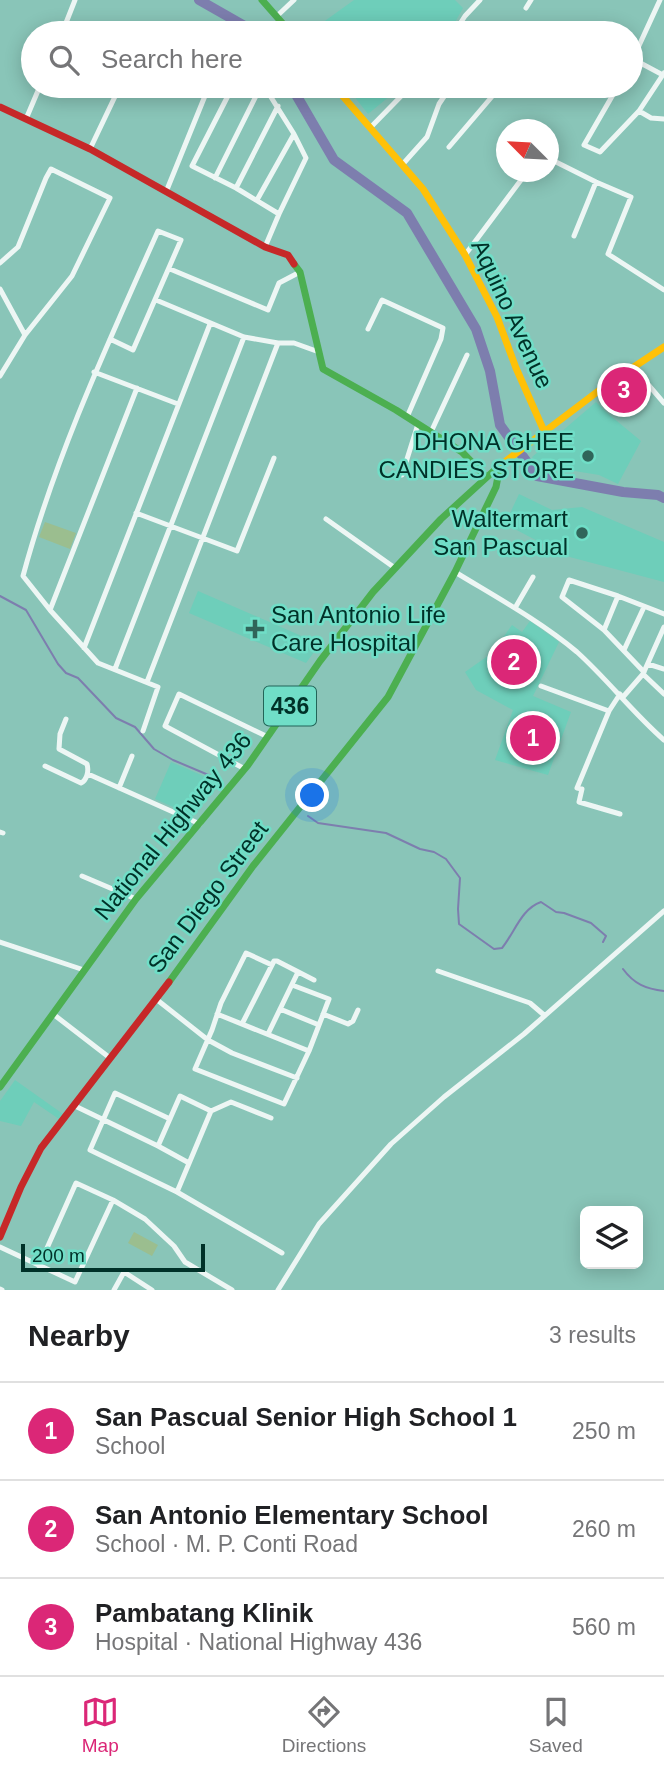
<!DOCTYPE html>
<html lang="en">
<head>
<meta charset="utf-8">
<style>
	body { margin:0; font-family:Arial,sans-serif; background:#f2f2f2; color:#202124 }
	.controls { position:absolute; right:21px; bottom:21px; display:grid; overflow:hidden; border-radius:10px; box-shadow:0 4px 18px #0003 }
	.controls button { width:63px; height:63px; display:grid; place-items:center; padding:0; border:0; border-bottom:2px solid #e0e0e0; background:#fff; color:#202124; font:35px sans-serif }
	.compass { position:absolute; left:496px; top:119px; width:63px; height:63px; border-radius:50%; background:#fff; box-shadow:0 4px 18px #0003; rotate:294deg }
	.scale { position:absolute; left:21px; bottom:18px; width:184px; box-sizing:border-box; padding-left:7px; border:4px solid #003128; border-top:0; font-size:19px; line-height:24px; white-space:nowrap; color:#003128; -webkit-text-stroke:5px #70dec7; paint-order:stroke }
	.you { position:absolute; left:313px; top:796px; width:24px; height:24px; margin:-18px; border:5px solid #fff; border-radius:50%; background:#1a73e8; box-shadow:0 0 0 10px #1a73e833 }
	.badge { display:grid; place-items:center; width:46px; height:46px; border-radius:50%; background:#db2777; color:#fff; font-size:23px; font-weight:700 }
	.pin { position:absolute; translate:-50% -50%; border:4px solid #fff; box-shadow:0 2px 7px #0006 }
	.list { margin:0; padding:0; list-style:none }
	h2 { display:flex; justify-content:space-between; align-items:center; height:91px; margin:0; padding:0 28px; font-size:30px }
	h2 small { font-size:23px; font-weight:400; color:#757577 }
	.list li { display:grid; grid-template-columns:46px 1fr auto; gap:21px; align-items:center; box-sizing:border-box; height:98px; padding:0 28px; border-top:2px solid #e0e0e0 }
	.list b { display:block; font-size:26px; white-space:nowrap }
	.list p { margin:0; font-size:23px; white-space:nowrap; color:#757577 }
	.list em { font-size:23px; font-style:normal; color:#757577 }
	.icon { flex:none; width:38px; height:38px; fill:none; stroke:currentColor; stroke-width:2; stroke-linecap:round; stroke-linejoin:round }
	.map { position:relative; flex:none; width:664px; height:1290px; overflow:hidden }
	.search { position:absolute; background:#fff; box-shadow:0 4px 18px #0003; left:21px; right:21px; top:21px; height:77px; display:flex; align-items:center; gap:18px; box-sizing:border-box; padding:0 24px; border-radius:38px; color:#757577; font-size:26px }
	.sheet { height:385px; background:#fff }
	nav { display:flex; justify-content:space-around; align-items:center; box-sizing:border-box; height:98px; border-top:2px solid #e0e0e0; background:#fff; font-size:19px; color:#757577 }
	nav a { display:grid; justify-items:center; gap:4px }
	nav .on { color:#db2777 }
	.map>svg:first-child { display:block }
	.built { fill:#6eceba }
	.green { fill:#9bbe8f }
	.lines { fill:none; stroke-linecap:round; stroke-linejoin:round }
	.stream { stroke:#7d7eae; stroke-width:2 }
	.river { stroke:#7d7eae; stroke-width:10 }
	.street { stroke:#edf6f4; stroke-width:5 }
	.fast { stroke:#4caf50; stroke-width:7 }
	.slow { stroke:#ffc107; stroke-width:7 }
	.jam { stroke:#c62828; stroke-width:7 }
	.poi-dot { fill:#30655a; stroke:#70dec7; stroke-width:2.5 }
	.labels { text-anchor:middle; stroke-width:5; stroke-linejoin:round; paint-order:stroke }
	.shield { fill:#70dec7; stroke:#226558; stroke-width:2 }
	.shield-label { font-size:23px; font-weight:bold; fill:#003128 }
	.street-label { font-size:24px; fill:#003128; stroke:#70dec7 }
	.poi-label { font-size:24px; fill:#003128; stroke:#70dec7; text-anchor:end }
</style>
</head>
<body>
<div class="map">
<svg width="664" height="1290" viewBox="0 0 664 1290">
	<rect width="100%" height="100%" fill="#89c5b8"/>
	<path class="built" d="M354 0H455L463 8 449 33H308Z
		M346 86H402L368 114Z
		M596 402 606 412 641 441 618 484 599 475 538 465 532 457Z
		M519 494 552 510 582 507 664 542V582L566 556 505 524Z
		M198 591 320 644 306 663 189 613Z
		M530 621 559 642 533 696 571 712 548 775 495 760 513 710 476 690 465 672 492 653 512 625 522 632Z
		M171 762 220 783 193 816 155 799Z
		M15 1080 63 1114 59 1119 34 1102 21 1126 0 1121V1101Z"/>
	<path class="green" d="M45 522 76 533 70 549 39 537Z
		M134 1232 158 1245 152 1256 128 1243Z"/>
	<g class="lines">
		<path class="stream" d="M0 596 26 610 58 664 66 673 78 678 116 718 135 727 154 749 173 760 218 779
			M308 816 318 823 386 833 420 849 434 852 446 859 460 878 458 909 459 924 494 949 502 948C515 932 521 909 541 902L556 912 564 913 591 923 606 936 603 942
			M623 969C634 984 646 989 664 991"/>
		<path class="river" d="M199 0 250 29 253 33
			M291 86 334 160 407 213 476 329 490 371 500 425 537 476 623 492 658 495 664 498"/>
		<path class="street" d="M526 8 531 0
			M277 16 294 0
			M62 33 75 0
			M454 33 465 16 480 0
			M633 59 663 75
			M631 63 660 0
			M233 86 192 166 236 188 279 214 265 247
			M264 86 294 134
			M618 86 584 145 600 152 639 111 651 118 664 119
			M639 111 664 73
			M26 119 40 86
			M370 128 411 86
			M449 147 501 86
			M90 149 120 86
			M548 158 596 182 631 197 608 254 664 290
			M402 165 427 137 439 104 451 86
			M215 178 261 86
			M236 188 278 106
			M166 192 209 86
			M257 200 294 134 306 158 279 214
			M574 236 596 182
			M465 255 527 172
			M0 263 18 247 46 178 51 169 110 198 72 276 25 335 0 376
			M170 269 268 310 279 283 300 272
			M0 289 25 335
			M156 300 244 337 278 343H294L319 352
			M368 329 382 300 443 328 441 339 407 417
			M110 339 133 350 181 240 158 231C108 343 55 457 23 576L50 610 98 663 158 687 143 731
			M634 368 664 403
			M94 372 178 404
			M431 432 467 355
			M402 475 418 424
			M136 513 237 551 274 458
			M326 519 395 568
			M455 572C496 597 540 621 577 652 608 680 633 713 664 740
			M515 608 533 577
			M50 610 137 388
			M604 630 618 596
			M84 648 210 324
			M624 650 644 607
			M648 664 664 669
			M115 669 244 337
			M644 672 604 630 562 597 569 580 618 596 664 614
			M643 674 664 694
			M147 682 278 343
			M541 686 609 711
			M620 694 609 711 577 788 582 789 579 802 620 814
			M623 697 643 674 664 627
			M45 766 81 783C87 780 89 771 87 764L59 749 60 734 66 719
			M245 769 165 726 179 694 268 737
			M88 774 200 824
			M119 788 132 756
			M0 832 3 833
			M82 876 136 899
			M0 942 84 970
			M272 965 246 953 221 1003 212 1030 195 1069 284 1104 309 1051 329 999 292 985
			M438 971 530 1003 544 1015
			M156 999 208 1040 232 1053 297 1078
			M280 1009 319 1025
			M53 1014 110 1058
			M217 1014 309 1051
			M323 1014 348 1024 353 1021 358 1010
			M242 1024 274 961H277L314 980
			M268 1034 298 972
			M75 1106 158 1146 189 1163
			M170 1119 115 1093 90 1150 177 1192 282 1253
			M158 1146 180 1096 211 1111
			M177 1192 211 1111 231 1102 271 1118
			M0 1247 75 1282 113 1200
			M39 1266 76 1183 113 1200 145 1219 174 1246 185 1262 232 1290
			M0 1289 2 1290
			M114 1290 124 1272 152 1290
			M278 1290 319 1224 391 1144 444 1097 524 1034 664 911"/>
		<path class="fast" d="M262 0 291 33
			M294 264 300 272 323 369 396 410 462 452 486 477
			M169 982 253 866 388 697 455 572 496 487 500 466
			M0 1087 136 899 248 765 320 661 373 592 441 519 498 467"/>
		<path class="slow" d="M334 86 423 189 465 255 497 317 516 368 544 431
			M498 467 605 386 664 347"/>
		<path class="jam" d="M0 107 90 149 265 247 288 255 294 264
			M0 1237 21 1187 41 1148 169 982"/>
	</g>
	<g class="poi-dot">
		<circle cx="588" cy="456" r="7"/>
		<circle cx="582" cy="533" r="7"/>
		<path d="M251.5 618.5h7v7h7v7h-7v7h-7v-7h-7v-7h7z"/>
	</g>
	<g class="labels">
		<rect class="shield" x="264" y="686.5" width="52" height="39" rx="5"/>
		<g class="shield-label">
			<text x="290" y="714">436</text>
		</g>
		<g class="street-label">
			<text transform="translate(512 314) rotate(65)" y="8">Aquino Avenue</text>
			<text transform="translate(173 826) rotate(-51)" y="8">National Highway 436</text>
			<text transform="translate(208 897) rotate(-53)" y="8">San Diego Street</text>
		</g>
		<g class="poi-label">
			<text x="574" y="450">DHONA GHEE<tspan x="574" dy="28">CANDIES STORE</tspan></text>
			<text x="568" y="527">Waltermart<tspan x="568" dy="28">San Pascual</tspan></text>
			<text x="271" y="623" text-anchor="start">San Antonio Life<tspan x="271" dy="28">Care Hospital</tspan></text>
		</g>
	</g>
</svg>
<div class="controls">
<button><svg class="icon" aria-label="layers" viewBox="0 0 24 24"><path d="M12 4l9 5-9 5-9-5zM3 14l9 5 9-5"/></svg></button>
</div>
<svg class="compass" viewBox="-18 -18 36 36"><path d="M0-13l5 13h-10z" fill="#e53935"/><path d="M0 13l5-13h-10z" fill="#757577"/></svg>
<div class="scale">200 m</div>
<div class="you"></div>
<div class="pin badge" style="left:533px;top:738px">1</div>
<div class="pin badge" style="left:514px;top:662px">2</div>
<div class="pin badge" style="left:624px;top:390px">3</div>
<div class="search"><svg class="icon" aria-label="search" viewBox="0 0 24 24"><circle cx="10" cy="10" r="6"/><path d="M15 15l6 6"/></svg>Search here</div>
</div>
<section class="sheet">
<h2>Nearby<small>3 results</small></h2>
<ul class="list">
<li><span class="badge">1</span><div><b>San Pascual Senior High School 1</b><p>School</p></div><em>250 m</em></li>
<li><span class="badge">2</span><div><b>San Antonio Elementary School</b><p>School · M. P. Conti Road</p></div><em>260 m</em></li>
<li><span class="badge">3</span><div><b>Pambatang Klinik</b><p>Hospital · National Highway 436</p></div><em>560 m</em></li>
</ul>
</section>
<nav>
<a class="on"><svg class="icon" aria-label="map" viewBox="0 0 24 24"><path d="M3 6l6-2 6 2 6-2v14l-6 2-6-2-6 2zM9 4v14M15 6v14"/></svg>Map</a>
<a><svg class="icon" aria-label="directions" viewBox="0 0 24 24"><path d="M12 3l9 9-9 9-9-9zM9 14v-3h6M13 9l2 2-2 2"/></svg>Directions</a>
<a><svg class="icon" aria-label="saved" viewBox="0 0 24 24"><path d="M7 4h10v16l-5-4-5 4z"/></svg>Saved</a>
</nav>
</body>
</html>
